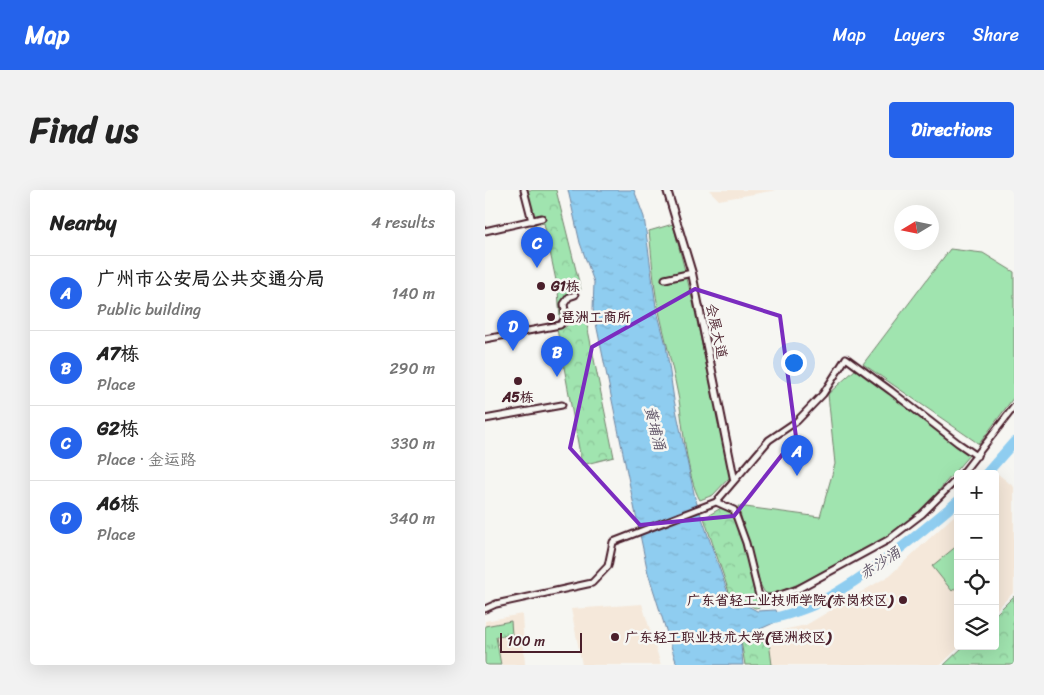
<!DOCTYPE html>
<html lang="en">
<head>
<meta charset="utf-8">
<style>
	body { margin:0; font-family:Sriracha,"LXGW WenKai TC",sans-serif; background:#f2f2f2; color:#222 }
	.controls { position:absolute; right:15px; bottom:15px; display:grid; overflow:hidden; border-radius:5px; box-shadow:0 5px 20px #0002 }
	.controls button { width:45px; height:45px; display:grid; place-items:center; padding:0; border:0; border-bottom:1px solid #e0e0e0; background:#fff; color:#222; font:25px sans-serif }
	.compass { position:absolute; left:409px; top:15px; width:45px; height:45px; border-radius:50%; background:#fff; box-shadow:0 5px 20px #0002; rotate:260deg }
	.scale { position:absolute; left:15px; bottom:12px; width:82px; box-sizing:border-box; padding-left:5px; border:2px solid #4a1f2b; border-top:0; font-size:14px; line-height:18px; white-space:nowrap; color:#4a1f2b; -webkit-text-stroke:4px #f6f6f2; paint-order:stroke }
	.you { position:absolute; left:308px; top:172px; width:18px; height:18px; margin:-12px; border:4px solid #fff; border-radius:50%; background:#1a73e8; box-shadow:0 0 0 8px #1a73e833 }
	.badge { display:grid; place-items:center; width:32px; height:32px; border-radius:50%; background:#2563eb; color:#fff; font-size:16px; font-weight:700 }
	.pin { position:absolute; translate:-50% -41px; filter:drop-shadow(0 1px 2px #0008) }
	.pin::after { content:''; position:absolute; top:26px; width:18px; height:15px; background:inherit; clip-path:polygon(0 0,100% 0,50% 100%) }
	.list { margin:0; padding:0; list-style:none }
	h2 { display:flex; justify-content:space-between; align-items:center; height:65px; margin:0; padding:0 20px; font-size:21px }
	h2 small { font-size:16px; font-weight:400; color:#767676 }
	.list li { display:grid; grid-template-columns:32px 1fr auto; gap:15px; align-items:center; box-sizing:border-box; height:75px; padding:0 20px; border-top:1px solid #e0e0e0 }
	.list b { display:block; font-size:19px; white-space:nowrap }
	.list p { margin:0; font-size:16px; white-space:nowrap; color:#767676 }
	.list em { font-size:16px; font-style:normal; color:#767676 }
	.icon { flex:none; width:28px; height:28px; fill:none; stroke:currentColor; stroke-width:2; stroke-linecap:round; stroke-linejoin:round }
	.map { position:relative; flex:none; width:529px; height:475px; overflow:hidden; border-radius:5px }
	header { display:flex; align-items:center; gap:30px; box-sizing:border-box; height:70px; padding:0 25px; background:#2563eb; color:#fff }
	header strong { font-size:24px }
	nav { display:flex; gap:28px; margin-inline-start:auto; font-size:18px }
	.intro { display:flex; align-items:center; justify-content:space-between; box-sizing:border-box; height:120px; padding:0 30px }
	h1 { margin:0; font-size:35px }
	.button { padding:12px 22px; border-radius:5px; background:#2563eb; color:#fff; font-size:18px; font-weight:700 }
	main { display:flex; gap:30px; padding:0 30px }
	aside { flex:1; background:#fff; border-radius:5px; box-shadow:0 5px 20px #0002 }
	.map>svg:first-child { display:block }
	.built { fill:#f5e8da }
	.grass { fill:#a0e4af; stroke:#75826d }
	.forest { fill:url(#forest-crowns); stroke:#75826d }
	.park { fill:url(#park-tufts); stroke:#75826d }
	.water { fill:url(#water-ripples); stroke:#7387a1 }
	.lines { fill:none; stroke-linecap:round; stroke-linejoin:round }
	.river { stroke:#8fcdf0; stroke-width:10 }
	.minor-casing { stroke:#4a1f2b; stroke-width:9 }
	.tertiary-casing { stroke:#4a1f2b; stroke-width:10 }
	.minor { stroke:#f6f6f2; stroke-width:5 }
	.tertiary { stroke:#f6f6f2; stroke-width:6 }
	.marked { fill:none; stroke:#7b2cbf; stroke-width:4; stroke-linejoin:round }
	.poi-dot { fill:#4a1f2b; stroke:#f6f6f2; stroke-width:2 }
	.labels { text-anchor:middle; stroke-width:5; stroke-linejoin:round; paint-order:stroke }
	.poi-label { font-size:14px; font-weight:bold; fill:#4a1f2b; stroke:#f6f6f2; text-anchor:start }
	.street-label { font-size:14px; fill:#4a1f2b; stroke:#f6f6f2 }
	.water-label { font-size:15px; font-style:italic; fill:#5f5366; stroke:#f6f6f2 }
</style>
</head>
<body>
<header>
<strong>Map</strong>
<nav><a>Map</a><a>Layers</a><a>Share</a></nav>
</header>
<div class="intro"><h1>Find us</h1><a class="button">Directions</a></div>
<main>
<aside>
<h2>Nearby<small>4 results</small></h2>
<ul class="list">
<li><span class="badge">A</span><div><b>广州市公安局公共交通分局</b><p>Public building</p></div><em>140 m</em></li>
<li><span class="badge">B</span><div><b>A7栋</b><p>Place</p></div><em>290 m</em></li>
<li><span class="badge">C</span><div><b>G2栋</b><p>Place · 金运路</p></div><em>330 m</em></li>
<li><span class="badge">D</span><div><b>A6栋</b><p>Place</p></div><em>340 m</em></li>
</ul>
</aside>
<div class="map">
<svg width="529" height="475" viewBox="0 0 529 475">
	<defs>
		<pattern id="forest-crowns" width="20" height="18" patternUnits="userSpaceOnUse" patternTransform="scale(1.25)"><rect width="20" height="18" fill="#a0e4af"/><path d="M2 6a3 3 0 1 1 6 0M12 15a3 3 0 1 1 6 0" fill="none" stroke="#8bc397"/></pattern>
		<pattern id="park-tufts" width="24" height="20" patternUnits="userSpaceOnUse" patternTransform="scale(1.25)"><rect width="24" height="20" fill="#a0e4af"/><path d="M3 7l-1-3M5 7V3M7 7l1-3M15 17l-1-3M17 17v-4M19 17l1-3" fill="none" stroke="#8bc397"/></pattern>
		<pattern id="water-ripples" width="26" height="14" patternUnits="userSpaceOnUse" patternTransform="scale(1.25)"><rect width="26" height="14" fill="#8fcdf0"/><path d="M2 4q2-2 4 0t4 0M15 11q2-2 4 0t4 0" fill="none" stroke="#7db0ce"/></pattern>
	</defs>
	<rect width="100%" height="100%" fill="#f6f6f2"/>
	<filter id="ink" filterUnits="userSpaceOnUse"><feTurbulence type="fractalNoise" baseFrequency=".02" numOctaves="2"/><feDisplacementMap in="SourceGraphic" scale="10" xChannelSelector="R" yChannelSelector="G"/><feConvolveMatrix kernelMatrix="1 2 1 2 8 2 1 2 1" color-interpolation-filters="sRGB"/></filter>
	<g filter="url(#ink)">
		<path class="built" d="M224 0H292L234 10Z
			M513 284 529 297V402L510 421V287Z
			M473 322V456H475L456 475H264L260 448 321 435 405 385Z
			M157 414 176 475H97L86 419Z
			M37 424 40 475H0V431Z"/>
		<path class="grass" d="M188 34 208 112 245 287 228 305 215 310C202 288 198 236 194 210 188 178 180 148 173 117 168 92 167 66 164 41Z
			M465 59 498 63 529 82V207L494 254 378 174Z
			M371 179 485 264 437 320 403 346 318 392 289 404 280 403 275 394 253 316 335 327 350 274 343 204Z
			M473 355V396L467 401 447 376Z"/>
		<path class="forest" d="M36 0H71L96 100 80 107 76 116V128L75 129 73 100 59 33 50 35 48 27 43 28Z
			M96 128 101 130 129 267 97 275 72 139 81 137 86 129Z
			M236 318 248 321 259 353 272 404 277 412 275 417 270 418 245 405 219 328Z
			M529 406V475H459L479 456H510V425Z
			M256 451 284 452 287 475H260Z"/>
		<path class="park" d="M26 431 27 445 11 447 16 475H0V436Z"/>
		<path class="water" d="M83 0H149L159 27 171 117 181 155 189 210 210 308 244 406 272 421 291 420 295 430 271 441 255 446 258 475H192L163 383 108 119 109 92 95 53Z"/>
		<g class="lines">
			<path class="river" d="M501 284 529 252
				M281 430C298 426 317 421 333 413 385 385 428 349 473 311"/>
			<defs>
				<path id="minor" d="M39 0 47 31
					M0 41 57 28
					M180 89 207 83
					M0 149 75 135 81 128 79 114 84 107 90 105
					M0 229 77 215
					M477 284 529 217
					M231 312 249 320 261 353 274 406 283 409 313 399 403 350 437 324 473 288
					M0 419 11 414 107 393 123 376 128 352 231 312 284 250 312 231 338 204 361 168 406 201 473 253 492 266"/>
				<path id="tertiary" d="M182 0 207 83 249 289"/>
			</defs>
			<use href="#minor" class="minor-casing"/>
			<use href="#tertiary" class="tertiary-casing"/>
			<use href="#minor" class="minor"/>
			<use href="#tertiary" class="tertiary"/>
		</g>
	</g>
	<path class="marked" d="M210 99 295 126 311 247 249 326 155 335 85 258 107 157Z"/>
	<g class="poi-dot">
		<circle cx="56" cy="96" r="5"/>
		<circle cx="66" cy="127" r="5"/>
		<circle cx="33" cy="191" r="5"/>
		<circle cx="418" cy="410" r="5"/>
		<circle cx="130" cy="447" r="5"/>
	</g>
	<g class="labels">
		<g class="poi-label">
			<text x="66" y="101">G1栋</text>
			<text x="76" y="132">琶洲工商所</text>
			<text x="33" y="212" text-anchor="middle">A5栋</text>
			<text x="408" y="415" text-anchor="end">广东省轻工业技师学院(赤岗校区)</text>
			<text x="140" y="452">广东轻工职业技术大学(琶洲校区)</text>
		</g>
		<g class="street-label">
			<text transform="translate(232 141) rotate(78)" y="5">会展大道</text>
		</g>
		<g class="water-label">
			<text transform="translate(170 238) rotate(76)" y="5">黄埔涌</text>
			<text transform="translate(395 373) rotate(-33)" y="5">赤沙涌</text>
		</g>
	</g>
</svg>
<div class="controls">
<button>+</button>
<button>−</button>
<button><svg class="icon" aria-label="locate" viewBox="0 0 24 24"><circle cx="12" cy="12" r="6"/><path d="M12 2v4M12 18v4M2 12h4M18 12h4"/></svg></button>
<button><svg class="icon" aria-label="layers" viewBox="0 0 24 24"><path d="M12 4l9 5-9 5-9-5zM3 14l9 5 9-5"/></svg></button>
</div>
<svg class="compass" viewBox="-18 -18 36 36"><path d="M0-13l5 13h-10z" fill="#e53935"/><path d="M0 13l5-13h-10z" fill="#767676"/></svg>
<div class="scale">100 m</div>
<div class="you"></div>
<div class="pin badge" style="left:312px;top:286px">A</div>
<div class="pin badge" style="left:72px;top:187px">B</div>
<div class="pin badge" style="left:52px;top:78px">C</div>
<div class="pin badge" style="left:28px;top:161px">D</div>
</div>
</main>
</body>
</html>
